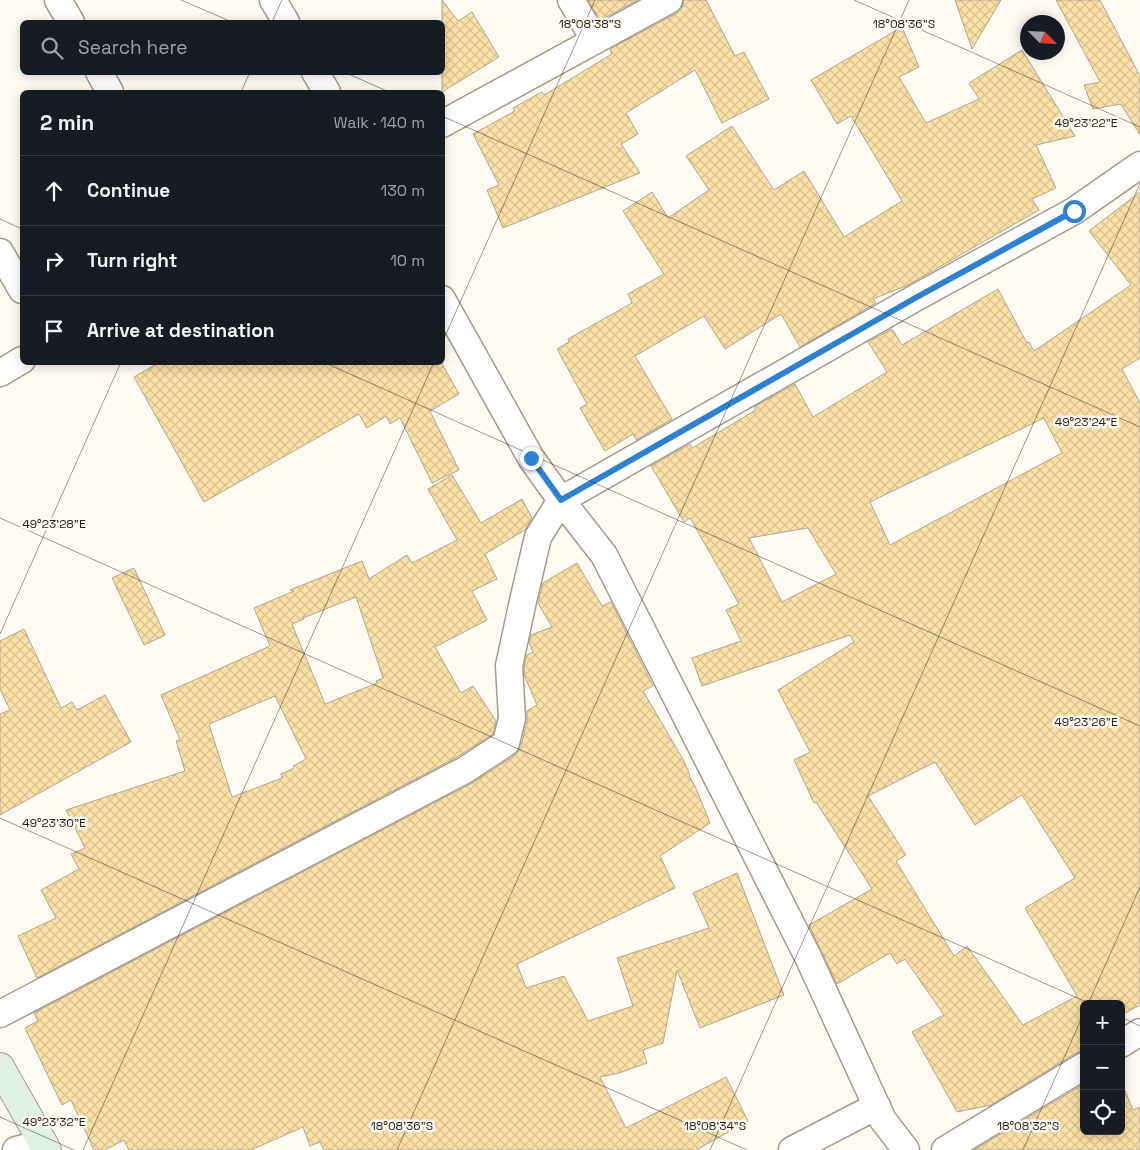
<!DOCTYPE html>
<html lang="en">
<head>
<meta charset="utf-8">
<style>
	body { margin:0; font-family:"Space Grotesk",sans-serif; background:#20242c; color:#f1f3f6 }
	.controls { position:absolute; right:15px; bottom:15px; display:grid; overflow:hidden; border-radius:8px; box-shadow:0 2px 12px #0003 }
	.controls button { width:45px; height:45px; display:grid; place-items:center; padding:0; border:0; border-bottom:1px solid #363941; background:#171b24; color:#f1f3f6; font:25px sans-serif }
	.compass { position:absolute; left:1020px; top:15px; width:45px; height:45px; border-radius:50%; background:#171b24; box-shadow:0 2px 12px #0003; rotate:114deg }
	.stop { position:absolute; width:15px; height:15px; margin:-11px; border:4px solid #2d81d0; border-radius:50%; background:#fff }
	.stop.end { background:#2d81d0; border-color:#fff; box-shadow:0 1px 5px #0008 }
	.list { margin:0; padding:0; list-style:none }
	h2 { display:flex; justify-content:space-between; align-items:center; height:65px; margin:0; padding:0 20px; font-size:21px }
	h2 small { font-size:16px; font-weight:400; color:#9ea1a6 }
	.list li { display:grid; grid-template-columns:32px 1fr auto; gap:15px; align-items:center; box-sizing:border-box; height:70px; padding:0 20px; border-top:1px solid #363941 }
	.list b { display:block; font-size:19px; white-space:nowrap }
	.list em { font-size:16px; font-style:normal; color:#9ea1a6 }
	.icon { flex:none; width:28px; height:28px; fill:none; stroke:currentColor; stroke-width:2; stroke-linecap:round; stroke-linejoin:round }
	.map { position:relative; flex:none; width:1140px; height:1150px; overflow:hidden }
	.search { position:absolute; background:#171b24; box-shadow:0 2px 12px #0003; left:20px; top:20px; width:425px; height:55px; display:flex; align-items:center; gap:12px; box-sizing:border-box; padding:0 18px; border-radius:8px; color:#9ea1a6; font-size:19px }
	.panel { position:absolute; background:#171b24; box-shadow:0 2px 12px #0003; left:20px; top:90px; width:425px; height:275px; border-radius:8px }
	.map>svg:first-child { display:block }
	.building { fill:url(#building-cross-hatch); stroke:#afa693; fill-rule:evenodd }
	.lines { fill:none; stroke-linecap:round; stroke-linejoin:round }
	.minor-casing { stroke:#a49b89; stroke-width:29 }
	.secondary-casing { stroke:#a49b89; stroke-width:30 }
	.minor { stroke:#fff; stroke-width:26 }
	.secondary { stroke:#e0f1e1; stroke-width:28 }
	.route { stroke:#2d81d0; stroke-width:6 }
	.ticks { fill:none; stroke:#231f18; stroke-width:1; stroke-opacity:0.45 }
	.ticks-label { font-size:12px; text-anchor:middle; fill:#231f18; stroke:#fffbf3; stroke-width:5; stroke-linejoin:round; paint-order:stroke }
</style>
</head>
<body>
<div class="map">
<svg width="1140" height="1150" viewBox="0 0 1140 1150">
	<defs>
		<pattern id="building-cross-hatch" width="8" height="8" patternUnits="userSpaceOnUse" patternTransform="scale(1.25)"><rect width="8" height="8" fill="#fce1a6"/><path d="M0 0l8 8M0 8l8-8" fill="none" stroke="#d8c18e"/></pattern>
	</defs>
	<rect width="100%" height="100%" fill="#fffbf3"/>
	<path class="building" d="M442 0 458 21 472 12 499 57 442 92Z
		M588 0H638L600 20Z
		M684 0H706L735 56 744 52 769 99 722 123 695 70 626 113 638 134 621 144 640 173 503 228 487 190 499 185 473 134 515 111 513 108 542 92 544 95 612 54 610 49 677 13 682 7Z
		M955 0H1001L972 49Z
		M1056 0H1100L1140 76V135L1121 104 1093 109 1084 85 1100 82Z
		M902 27 919 67 899 77 926 123 979 99 969 83 1022 50 1075 136 1036 145 1056 188 1032 199 1039 210 908 285 873 299 876 303 800 347 781 314 725 349 704 316 635 356 672 419 636 440 633 434 605 451 580 408 587 404 557 349 569 342 568 339 632 303 628 294 664 274 623 211 652 192 668 218 709 190 686 156 732 126 774 190 804 171 844 237 902 201 851 116 837 124 811 80Z
		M1140 192V358L1122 369 1140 403V1005L1121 1015V1004H1084V1051L1076 1053 991 1105 957 1112 912 1032 944 1015 905 959 897 964 890 953 837 984 809 925 872 889 816 802 814 803 794 760 810 752 778 690 854 642 850 635 702 686 692 658 741 641 726 610 739 604 690 518 684 522 651 466 690 444 692 448 756 410 754 407 795 384 813 417 887 372 868 342 892 329 902 345 998 289 1027 343 1029 342 1034 351 1131 285 1089 231ZM1044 418 1062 453 890 545 870 502ZM808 528 836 574 782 602 749 538ZM935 762 975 825 1022 795 1075 878 1025 908 1077 996 1023 1025 967 946 954 956 896 861 906 855 868 796Z
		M160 362H441L459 394 430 411 459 470 432 483 400 418 390 424 386 416 367 428 359 414 204 502 134 377Z
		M452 475 481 523 522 499 532 518 525 530 485 554 497 579 472 591 487 620 435 647 461 693 473 686 496 721 493 734 457 757 37 978 18 936 56 918 41 890 79 869 71 854 85 848 66 810 185 771 176 741 180 740 161 695 270 646 254 608 294 591 290 590 362 561 369 579 407 555 412 563 457 540 428 489ZM356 597 383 678 376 681 377 683 325 704 292 624 304 619 303 618ZM275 696 306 759 293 766 294 768 281 774 282 778 232 797 209 724Z
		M577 563 602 606 611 602 653 686 643 691 684 761 690 775 689 776 695 786 710 823 660 856 675 888 517 964 526 988 564 976 588 1021 633 1006 617 958 709 928 693 893 737 873 784 995 700 1028 677 970 663 1043 643 1050 647 1063 619 1073 600 1077 626 1128 726 1077 748 1121 696 1150H324L320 1142 310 1146 303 1127 251 1150H129L124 1140 105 1150H94L71 1100 62 1105 25 1028 38 1021 34 1013 472 783 514 756 521 746 527 722V711L537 705 525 677 524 667 527 655 533 652 529 642 531 635 552 627 538 603 543 583Z
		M134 568 165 635 144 645 112 578Z
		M24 629 61 708 72 702 77 710 105 695 131 742 0 815V714L10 710 0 689V641Z
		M1121 1081 1133 1110 1140 1107V1150H974L1084 1084V1131H1121Z"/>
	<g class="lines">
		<defs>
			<path id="minor" d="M58 0 71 22
				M273 0 286 22
				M571 0 595 41
				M99 72 110 92
				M315 72 327 92
				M442 124 669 0
				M0 252 22 290
				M442 299 531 458 561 500 604 555 808 957 883 1120 906 1150
				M0 373 22 360
				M0 1014 465 770 506 743 512 718 509 666 523 601 538 537 561 500 917 297 1074 211 1140 165
				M1121 1044 1140 1032
				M16 1150 43 1143
				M792 1150 877 1106
				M945 1150 1084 1066"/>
			<path id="secondary" d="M0 1067 47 1150"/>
		</defs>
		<use href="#minor" class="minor-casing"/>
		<use href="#secondary" class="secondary-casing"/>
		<use href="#minor" class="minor"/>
		<use href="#secondary" class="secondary"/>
	</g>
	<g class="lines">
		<path class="route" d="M531 458 561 500 917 297 1074 211"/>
	</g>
	<path class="ticks" d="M181 0 232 22M854 0 1140 127M272 22 282 0M344 72 389 92M241 92 250 72M442 116 1140 427M0 219 22 229M442 343 595 0M323 362 1140 726M0 518 1091 1004M0 634 121 362M0 818 747 1150M1088 1004 1140 887M1121 1017 1140 1026M0 1117 74 1150M83 1150 434 362M397 1150 909 0M710 1150 1140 184M1023 1150 1084 1013"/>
	<g class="ticks-label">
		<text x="590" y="28">18°08'38"S</text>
		<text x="904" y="28">18°08'36"S</text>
		<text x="1086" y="127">49°23'22"E</text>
		<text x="1086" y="426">49°23'24"E</text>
		<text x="54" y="528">49°23'28"E</text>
		<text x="1086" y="726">49°23'26"E</text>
		<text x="54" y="827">49°23'30"E</text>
		<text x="54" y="1126">49°23'32"E</text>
		<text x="402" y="1130">18°08'36"S</text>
		<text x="715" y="1130">18°08'34"S</text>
		<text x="1028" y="1130">18°08'32"S</text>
	</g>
</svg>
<div class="controls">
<button>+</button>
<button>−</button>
<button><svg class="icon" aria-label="locate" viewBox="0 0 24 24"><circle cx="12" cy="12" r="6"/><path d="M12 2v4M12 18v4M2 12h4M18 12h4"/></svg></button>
</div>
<svg class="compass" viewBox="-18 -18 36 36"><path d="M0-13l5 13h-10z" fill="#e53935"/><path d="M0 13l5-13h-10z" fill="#9ea1a6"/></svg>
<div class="stop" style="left:1074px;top:211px"></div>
<div class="stop end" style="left:531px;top:458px"></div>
<div class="search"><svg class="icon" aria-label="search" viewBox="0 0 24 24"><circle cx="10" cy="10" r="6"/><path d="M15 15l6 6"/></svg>Search here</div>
<section class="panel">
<h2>2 min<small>Walk · 140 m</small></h2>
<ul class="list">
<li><svg class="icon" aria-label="ahead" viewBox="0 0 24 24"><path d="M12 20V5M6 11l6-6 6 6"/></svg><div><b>Continue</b></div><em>130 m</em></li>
<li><svg class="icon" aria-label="right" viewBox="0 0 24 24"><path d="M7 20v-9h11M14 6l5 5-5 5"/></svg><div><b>Turn right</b></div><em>10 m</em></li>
<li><svg class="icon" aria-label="arrive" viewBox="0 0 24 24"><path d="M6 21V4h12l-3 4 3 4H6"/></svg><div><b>Arrive at destination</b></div></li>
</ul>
</section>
</div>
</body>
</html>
